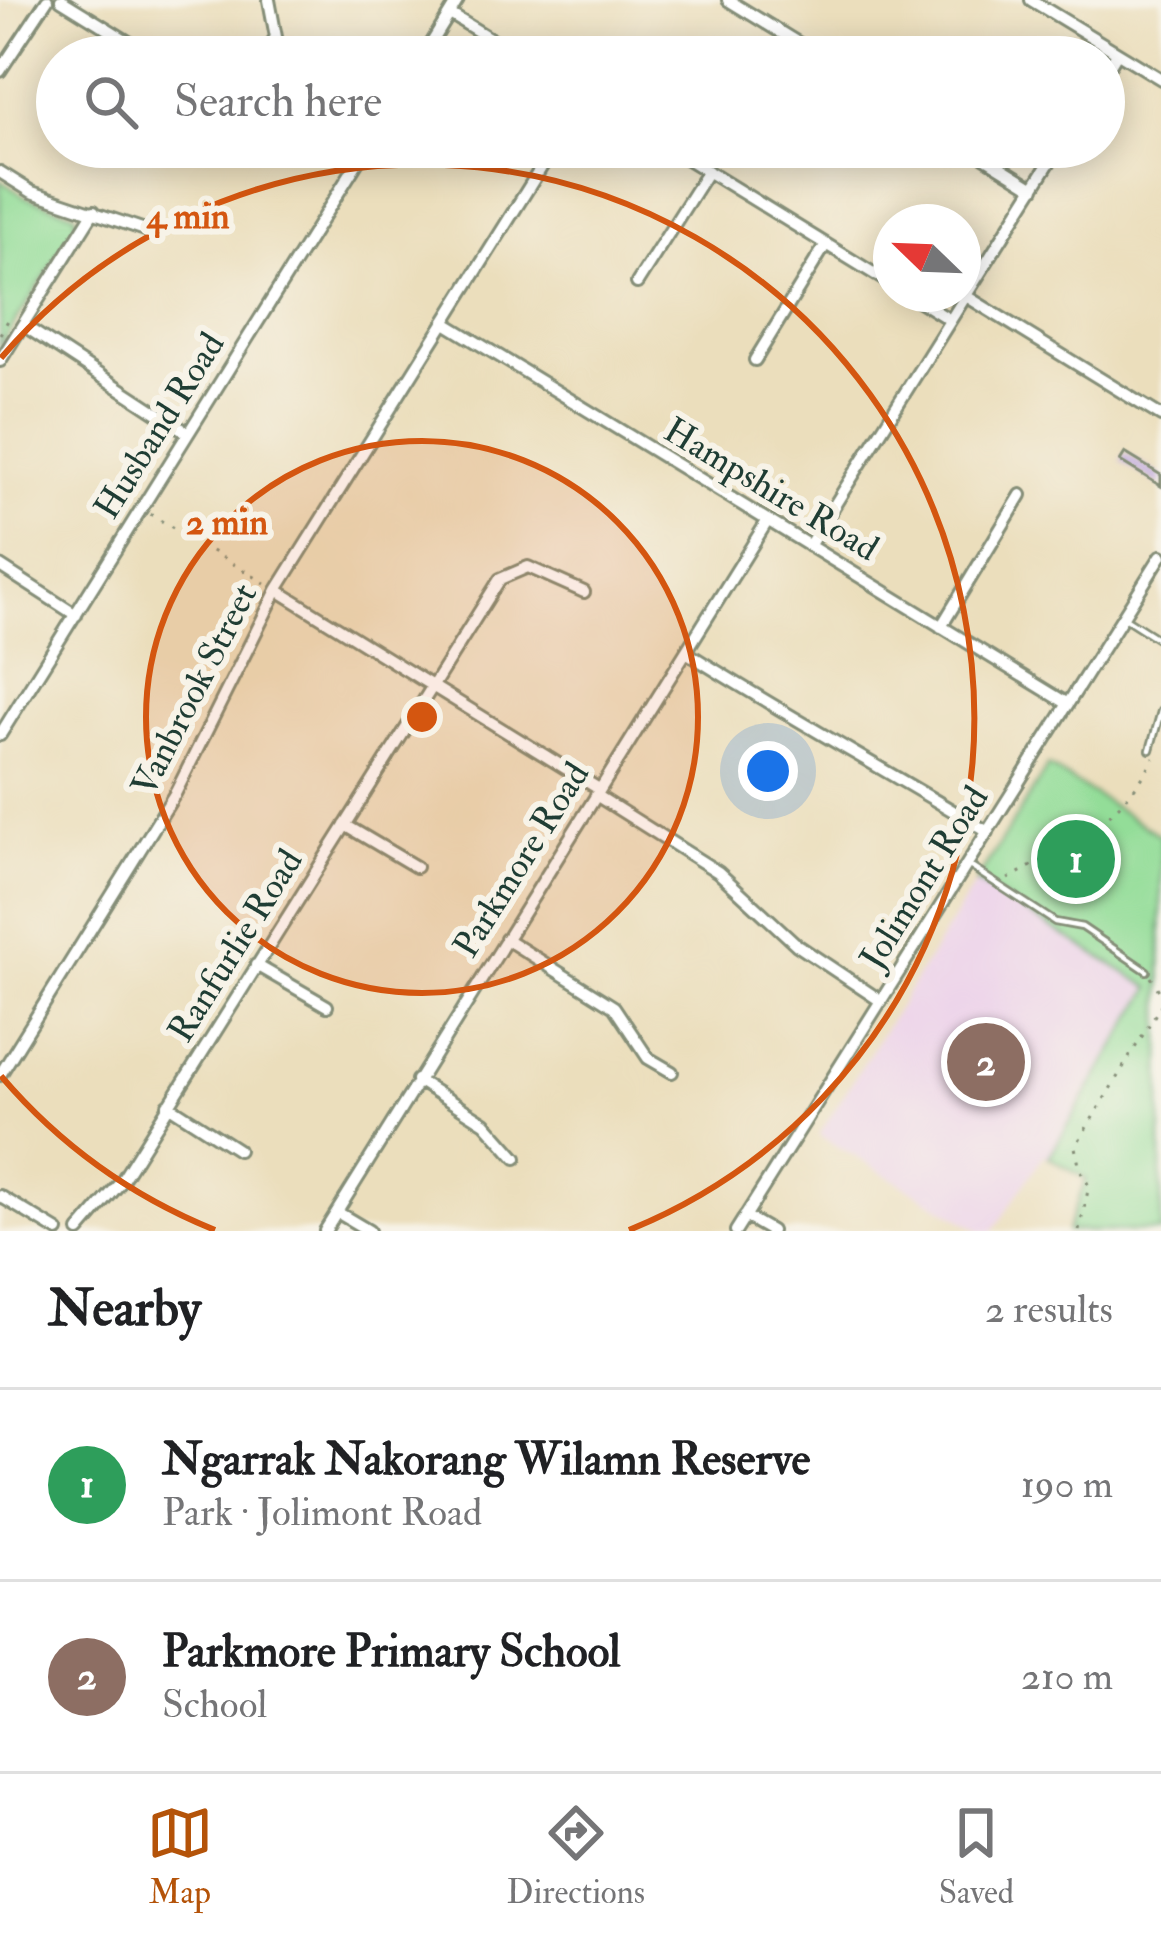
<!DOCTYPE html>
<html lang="en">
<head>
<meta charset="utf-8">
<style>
	body { margin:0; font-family:"IM FELL Double Pica",serif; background:#f2f2f2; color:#202124 }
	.compass { position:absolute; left:873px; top:204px; width:108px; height:108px; border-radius:50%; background:#fff; box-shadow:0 6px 30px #0003; rotate:293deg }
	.you { position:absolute; left:768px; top:771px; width:42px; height:42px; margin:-30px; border:9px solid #fff; border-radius:50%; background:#1a73e8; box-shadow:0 0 0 18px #1a73e833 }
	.badge { display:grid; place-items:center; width:78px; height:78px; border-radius:50%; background:#b45309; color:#fff; font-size:39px; font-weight:700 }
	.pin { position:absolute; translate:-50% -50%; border:6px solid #fff; box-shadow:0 3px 12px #0006 }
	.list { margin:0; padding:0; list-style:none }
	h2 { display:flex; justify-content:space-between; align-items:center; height:156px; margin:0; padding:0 48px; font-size:51px }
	h2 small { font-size:39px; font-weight:400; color:#757577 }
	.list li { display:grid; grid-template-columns:78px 1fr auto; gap:36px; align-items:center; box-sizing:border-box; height:192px; padding:0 48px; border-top:3px solid #e0e0e0 }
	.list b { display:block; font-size:45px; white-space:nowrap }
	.list p { margin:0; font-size:39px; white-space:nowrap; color:#757577 }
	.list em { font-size:39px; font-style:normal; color:#757577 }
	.icon { flex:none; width:66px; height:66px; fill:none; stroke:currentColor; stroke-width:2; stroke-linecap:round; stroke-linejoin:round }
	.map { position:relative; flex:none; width:1161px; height:1231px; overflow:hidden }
	.search { position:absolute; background:#fff; box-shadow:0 6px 30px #0003; left:36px; right:36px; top:36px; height:132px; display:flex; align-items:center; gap:30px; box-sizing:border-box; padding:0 42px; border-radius:66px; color:#757577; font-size:45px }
	.sheet { height:540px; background:#fff }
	nav { display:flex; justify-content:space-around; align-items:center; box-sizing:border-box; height:168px; border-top:3px solid #e0e0e0; background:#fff; font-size:33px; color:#757577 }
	nav a { display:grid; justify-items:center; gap:6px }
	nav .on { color:#b45309 }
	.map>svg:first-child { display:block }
	.built { fill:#ecd1ea }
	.green { fill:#93dd98; stroke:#598d66; stroke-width:3 }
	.building { fill:#c3aedf }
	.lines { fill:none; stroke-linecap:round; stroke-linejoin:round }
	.lane-casing { stroke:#858e78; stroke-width:10 }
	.street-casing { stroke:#858e78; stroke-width:16 }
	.path { stroke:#858e78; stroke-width:3; stroke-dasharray:3 9; stroke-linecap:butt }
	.lane { stroke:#fff; stroke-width:4.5 }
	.street { stroke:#fff; stroke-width:10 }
	.ring { fill:none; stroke:#d45610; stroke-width:6 }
	.labels { text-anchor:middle; stroke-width:12; stroke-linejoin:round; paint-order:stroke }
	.street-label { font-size:36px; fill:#1f3d34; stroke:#f7f3e8 }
	.centre { fill:#d45610; stroke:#f7f3e8; stroke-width:6 }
	.ring-label { font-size:36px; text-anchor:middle; font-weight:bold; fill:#d45610; stroke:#f7f3e8; stroke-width:12; stroke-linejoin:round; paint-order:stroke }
</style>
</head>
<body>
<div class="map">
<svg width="1161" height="1231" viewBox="0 0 1161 1231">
	<rect width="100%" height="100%" fill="#f7f3e8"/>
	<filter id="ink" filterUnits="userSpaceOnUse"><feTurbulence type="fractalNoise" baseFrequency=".00833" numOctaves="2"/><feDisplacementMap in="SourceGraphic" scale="24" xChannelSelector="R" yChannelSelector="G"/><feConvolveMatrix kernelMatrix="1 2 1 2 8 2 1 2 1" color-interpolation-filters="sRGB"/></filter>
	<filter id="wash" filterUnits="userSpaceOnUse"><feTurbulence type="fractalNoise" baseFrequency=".004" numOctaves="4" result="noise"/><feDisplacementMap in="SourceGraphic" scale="48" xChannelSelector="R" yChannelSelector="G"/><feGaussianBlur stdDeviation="2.7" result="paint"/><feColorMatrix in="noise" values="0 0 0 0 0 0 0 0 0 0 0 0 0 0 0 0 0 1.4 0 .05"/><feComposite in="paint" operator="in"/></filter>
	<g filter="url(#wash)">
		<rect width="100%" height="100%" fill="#ebdebc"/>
		<path class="built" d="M976 882 1152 988 1049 1157 1044 1155 993 1231H981L819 1135Z"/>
		<path class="green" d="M0 180 26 197 75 213 77 227 0 346Z
			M1048 766 1161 836V1231H1067L1086 1179 1049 1157 1151 988 976 882Z"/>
		<g id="blocks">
			<path class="building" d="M1125 453 1161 475V486L1120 461Z"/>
		</g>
	</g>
	<g filter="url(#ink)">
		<use href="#blocks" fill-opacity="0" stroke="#858e78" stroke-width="3"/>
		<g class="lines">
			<defs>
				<path id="lane" d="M1125 618 1161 641
					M1150 750 1161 711
					M968 865 1055 922 1082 927 1147 971"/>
				<path id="street" d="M61 0 153 57
					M728 0 821 57
					M1031 0 1161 79
					M450 14 520 57
					M262 57 276 37 269 0
					M423 57 458 0
					M0 71 47 0
					M1104 75 1117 53
					M668 147 891 284
					M968 147 1034 188
					M0 172 32 192 154 233
					M637 283 708 171
					M908 294 950 320
					M966 296 1161 416
					M445 323 1068 704
					M23 325 188 433
					M755 360 826 244
					M0 361 94 211
					M809 546 1059 147
					M0 566 76 615
					M277 590 599 789
					M941 627 1021 495
					M686 652C785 715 888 771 988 832
					M0 735 367 147
					M596 795 718 872 797 945 881 1001
					M345 825 416 867
					M506 939 614 1007 648 1058 672 1072
					M256 965 327 1006
					M0 1075 176 792 277 590 554 147
					M417 1080 485 1123 516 1158
					M168 1105 238 1150
					M0 1196 58 1231
					M337 1212 369 1231
					M745 1216 771 1231
					M79 1231 121 1182 500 579 528 567 584 592
					M325 1231 768 520
					M736 1231 1161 556"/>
			</defs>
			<use href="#lane" class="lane-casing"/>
			<use href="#street" class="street-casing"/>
			<path class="path" d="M0 334 10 317
				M150 514 265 583
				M1008 879C1069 845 1121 821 1154 758
				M1151 977 1161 994
				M1079 1231 1089 1186 1080 1169 1075 1147 1161 1005"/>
			<use href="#lane" class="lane"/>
			<use href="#street" class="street"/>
		</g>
	</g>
	<circle cx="422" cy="717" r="276" fill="#d45610" fill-opacity=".12"/>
	<g class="ring">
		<circle cx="422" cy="717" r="276"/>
		<path d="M215 1230A553 553 0 0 1 1 1076M1 358A553 553 0 1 1 629 1230"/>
	</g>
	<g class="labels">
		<g class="street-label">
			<text transform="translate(158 425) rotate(-58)" y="13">Husband Road</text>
			<text transform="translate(772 488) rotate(31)" y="13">Hampshire Road</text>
			<text transform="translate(193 689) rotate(-63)" y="13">Vanbrook Street</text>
			<text transform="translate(520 859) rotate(-58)" y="13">Parkmore Road</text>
			<text transform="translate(923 877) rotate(-58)" y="13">Jolimont Road</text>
			<text transform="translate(234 945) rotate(-58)" y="13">Ranfurlie Road</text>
		</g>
	</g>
	<circle cx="422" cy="717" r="18" class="centre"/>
	<g class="ring-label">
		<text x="188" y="228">4 min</text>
		<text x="227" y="534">2 min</text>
	</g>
</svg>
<svg class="compass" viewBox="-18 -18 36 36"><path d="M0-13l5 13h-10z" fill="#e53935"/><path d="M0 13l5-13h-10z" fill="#757577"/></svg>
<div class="you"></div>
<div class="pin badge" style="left:1076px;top:859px;background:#2e9e5b">1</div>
<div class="pin badge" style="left:986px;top:1062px;background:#8d6e63">2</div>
<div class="search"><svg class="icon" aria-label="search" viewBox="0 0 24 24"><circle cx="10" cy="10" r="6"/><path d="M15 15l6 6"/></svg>Search here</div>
</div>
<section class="sheet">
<h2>Nearby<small>2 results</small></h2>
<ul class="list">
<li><span class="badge" style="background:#2e9e5b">1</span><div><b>Ngarrak Nakorang Wilamn Reserve</b><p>Park · Jolimont Road</p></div><em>190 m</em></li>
<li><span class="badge" style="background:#8d6e63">2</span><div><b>Parkmore Primary School</b><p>School</p></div><em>210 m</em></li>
</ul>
</section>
<nav>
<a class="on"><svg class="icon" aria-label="map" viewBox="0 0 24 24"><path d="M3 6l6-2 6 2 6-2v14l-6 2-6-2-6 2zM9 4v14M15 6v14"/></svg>Map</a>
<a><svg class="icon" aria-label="directions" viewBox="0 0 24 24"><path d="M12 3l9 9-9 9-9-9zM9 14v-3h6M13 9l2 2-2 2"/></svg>Directions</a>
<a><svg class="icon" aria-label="saved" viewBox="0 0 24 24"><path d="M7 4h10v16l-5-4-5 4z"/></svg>Saved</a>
</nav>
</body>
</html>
